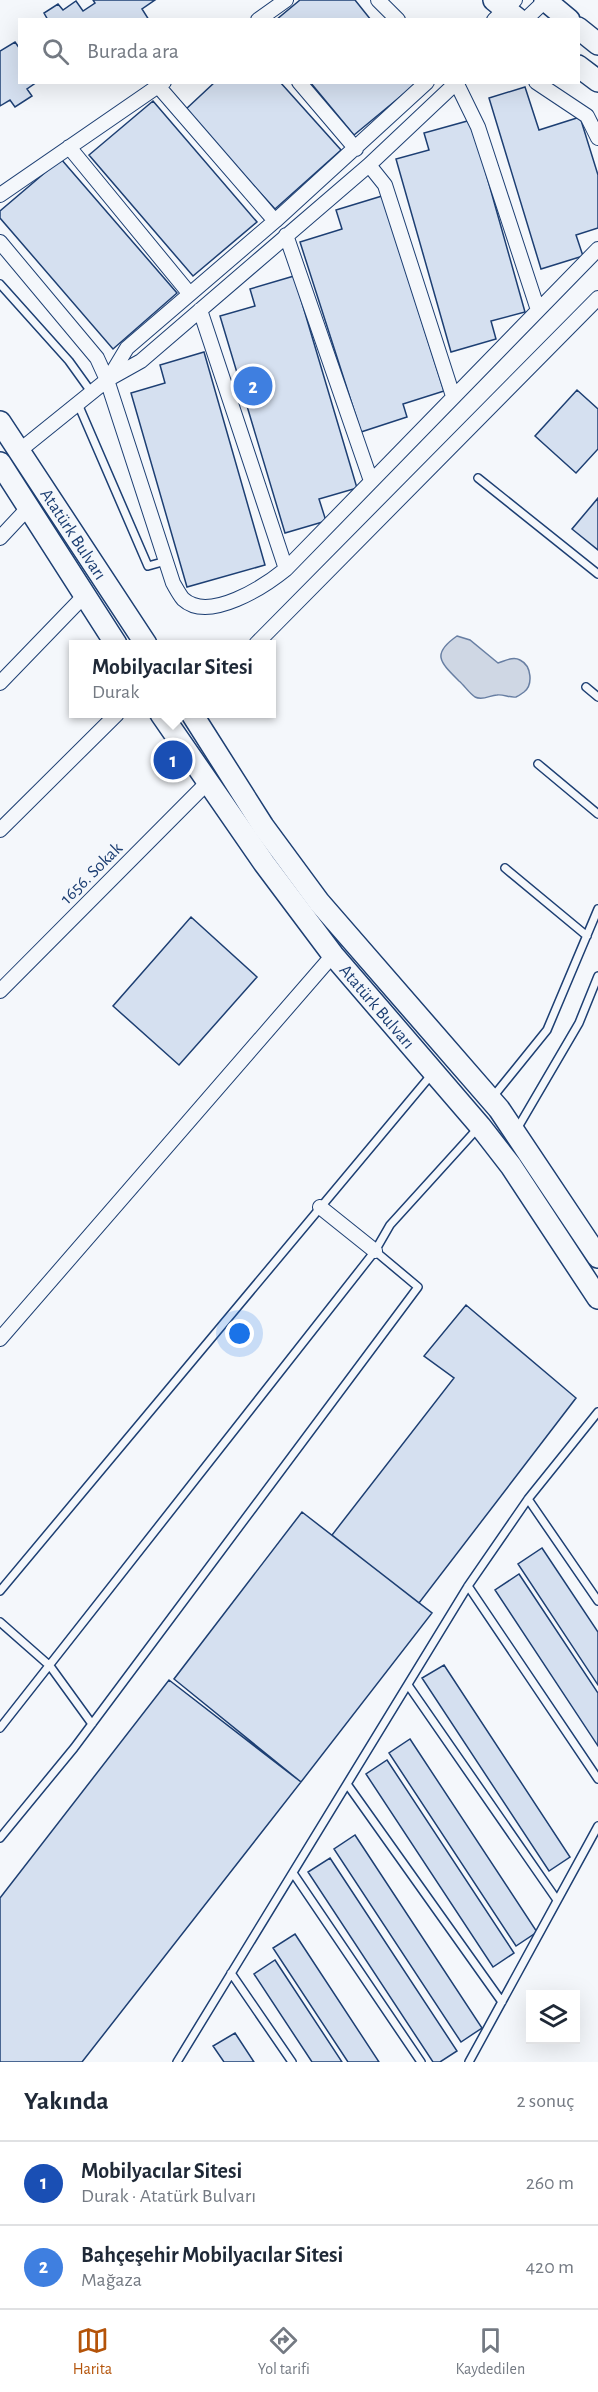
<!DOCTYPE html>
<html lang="tr">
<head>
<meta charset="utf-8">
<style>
	body { margin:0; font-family:"Alegreya Sans",sans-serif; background:#f6f6f7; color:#1f2937 }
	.controls { position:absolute; right:18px; bottom:18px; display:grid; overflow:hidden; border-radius:0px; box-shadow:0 6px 24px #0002 }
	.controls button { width:54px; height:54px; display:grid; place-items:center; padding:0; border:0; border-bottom:2px solid #e0e1e3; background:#fff; color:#1f2937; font:30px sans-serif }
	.you { position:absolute; left:240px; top:1334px; width:21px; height:21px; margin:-15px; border:4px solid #fff; border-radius:50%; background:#1a73e8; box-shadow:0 0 0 9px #1a73e833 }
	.badge { display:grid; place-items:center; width:39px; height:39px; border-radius:50%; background:#b45309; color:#fff; font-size:20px; font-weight:700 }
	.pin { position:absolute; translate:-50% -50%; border:3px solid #fff; box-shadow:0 2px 6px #0006 }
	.popup { position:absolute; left:69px; top:640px; width:207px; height:78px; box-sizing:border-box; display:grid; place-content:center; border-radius:0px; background:#fff; filter:drop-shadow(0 2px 4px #0005); font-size:20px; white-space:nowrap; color:#747a83 }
	.popup b { font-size:22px; color:#1f2937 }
	.popup::after { content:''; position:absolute; left:50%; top:100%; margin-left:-12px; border:12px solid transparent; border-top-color:#fff }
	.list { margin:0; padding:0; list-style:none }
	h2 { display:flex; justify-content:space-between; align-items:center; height:78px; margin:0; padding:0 24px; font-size:26px }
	h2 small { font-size:20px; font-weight:400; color:#747a83 }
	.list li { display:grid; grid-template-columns:39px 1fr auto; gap:18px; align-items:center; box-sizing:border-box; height:84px; padding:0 24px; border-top:2px solid #e0e1e3 }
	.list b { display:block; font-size:22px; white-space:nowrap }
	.list p { margin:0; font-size:20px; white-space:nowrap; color:#747a83 }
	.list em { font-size:20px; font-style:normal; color:#747a83 }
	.icon { flex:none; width:33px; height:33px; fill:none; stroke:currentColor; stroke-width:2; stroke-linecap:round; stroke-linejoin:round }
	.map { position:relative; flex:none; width:598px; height:2062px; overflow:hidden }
	.search { position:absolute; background:#fff; box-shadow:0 6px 24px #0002; left:18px; right:18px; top:18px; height:66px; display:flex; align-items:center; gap:15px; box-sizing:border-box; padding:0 21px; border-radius:0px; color:#747a83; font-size:22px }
	.sheet { height:246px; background:#fff }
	nav { display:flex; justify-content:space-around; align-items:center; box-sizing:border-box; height:84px; border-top:2px solid #e0e1e3; background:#fff; font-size:16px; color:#747a83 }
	nav a { display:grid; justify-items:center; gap:3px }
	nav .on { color:#b45309 }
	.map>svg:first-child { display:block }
	.water { fill:#cfd7e4; stroke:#687fa3; stroke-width:1.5 }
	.building { fill:#d5e0f0; stroke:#1d3f73; stroke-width:1.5 }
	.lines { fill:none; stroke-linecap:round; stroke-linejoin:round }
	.service-casing { stroke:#1d3f73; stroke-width:10 }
	.minor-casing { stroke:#1d3f73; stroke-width:16 }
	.primary-casing { stroke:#1d3f73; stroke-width:24 }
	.service { stroke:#f4f7fb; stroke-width:7 }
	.minor { stroke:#f4f7fb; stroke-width:14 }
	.primary { stroke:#f4f7fb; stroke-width:21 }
	.labels { text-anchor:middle; stroke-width:4.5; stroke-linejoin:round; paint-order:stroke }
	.street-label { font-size:18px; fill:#1d3f73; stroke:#f4f7fb }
</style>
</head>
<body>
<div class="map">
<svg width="598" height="2062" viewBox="0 0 598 2062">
	<rect width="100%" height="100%" fill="#f4f7fb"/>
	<path class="water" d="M457 636 470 640 498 663C505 661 513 656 520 660 532 666 533 685 524 692 521 694 519 696 516 697 510 698 503 694 497 695 490 695 483 701 475 697 469 693 464 685 459 681 440 662 431 654 457 636Z"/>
	<path class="building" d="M93 0H155L142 9 149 20H48L44 13 58 4 63 10 76 1 83 11 95 3Z
		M300 0H355L371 20H276Z
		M15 42 20 49V82H37L27 89 32 96 15 107 10 100 0 106V51Z
		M215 82H280L341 150 275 209 185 110Z
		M310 82H418L354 135Z
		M525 87 539 130 580 117 598 175V228L576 235 583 256 541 269 489 98Z
		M153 101 257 222 193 276 89 155Z
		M471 120 525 312 491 321 496 339 451 352 396 159 429 150 424 133Z
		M61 159 177 293 113 349 0 218V211Z
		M382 196 444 391 403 404 407 417 361 432 300 242 342 229 336 210Z
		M294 276 357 488 319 499 326 521 285 533 220 316 255 306 250 289Z
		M204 352 265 565 187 587 131 393 165 383 160 365Z
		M577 390 598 409V449L576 473 535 436Z
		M598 498V550L572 529Z
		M191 917 257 977 179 1065 113 1006Z
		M466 1305 576 1398 419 1603 332 1535 454 1378 424 1356Z
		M302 1512 432 1613 301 1782 174 1679Z
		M542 1548 598 1632V1685L518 1564Z
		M519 1574 598 1693V1746L495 1590Z
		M444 1665 570 1857 549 1871 422 1678Z
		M169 1680 301 1782 82 2062H0V1898Z
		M410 1739 537 1932 516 1946 389 1753Z
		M387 1760 514 1953 493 1967 366 1774Z
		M355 1835 482 2028 461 2042 334 1849Z
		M330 1858 457 2051 440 2062H433L308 1872Z
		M295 1934 379 2062H348L273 1948Z
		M275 1960 342 2062H312L254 1974Z
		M235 2033 254 2062H224L213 2046Z"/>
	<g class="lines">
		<defs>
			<path id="service" d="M0 284 69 361 92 393
				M78 404 148 566 166 561
				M478 478 598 574
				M586 687 598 697
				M538 764 598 814
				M505 868 587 936
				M492 1098 547 1030 598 909
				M517 1129 579 1023 598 976
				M528 1499 598 1601
				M468 1586 598 1779
				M0 1591 432 1074
				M0 1622 50 1666 92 1724
				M408 1685 557 1900
				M0 1728 375 1251 390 1225 478 1128
				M347 1784 502 2002
				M0 1838 74 1748 418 1287 375 1251
				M293 1873 421 2062
				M231 1973 292 2062
				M177 2062 468 1586 528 1499 598 1412
				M469 2062 598 1826"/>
			<path id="minor" d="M378 0 398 20
				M258 20 286 0
				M494 20 515 0
				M525 20 546 0
				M299 82 356 149
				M456 82 478 127 538 310
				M536 82 587 116 598 138
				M158 86 275 221
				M69 147 189 293
				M369 165 385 185 453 396
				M0 195 164 82
				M286 235 371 481
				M0 242 97 358 107 380 173 583C176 588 179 594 183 599 209 623 265 586 286 569L598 249
				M200 310 286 569
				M109 378 127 348 275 221 427 82
				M19 451 107 380 141 361 369 165 457 82
				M0 538 29 507
				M256 644 598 298
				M0 683 85 595
				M0 830 117 714
				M0 991 208 782
				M320 1207 375 1251
				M0 1339 333 955"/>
			<g id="primary">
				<path d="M494 0 519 20"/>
				<path d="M545 0 569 20"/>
				<path d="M578 28 598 44"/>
				<path d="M578 66 598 81"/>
				<path id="s1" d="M0 422 146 644"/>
				<path d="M0 463 116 644"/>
				<path id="s2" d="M161 714 264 863 333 955 480 1126 511 1166 598 1298"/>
				<path d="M192 714 263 826 319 902 499 1109 598 1257"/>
			</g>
		</defs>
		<use href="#service" class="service-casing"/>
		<use href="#minor" class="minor-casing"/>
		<use href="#primary" class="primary-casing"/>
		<use href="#service" class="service"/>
		<use href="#minor" class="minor"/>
		<use href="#primary" class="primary"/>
	</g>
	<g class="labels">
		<g class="street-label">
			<text dy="6" stroke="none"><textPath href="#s1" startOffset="134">Atatürk Bulvarı</textPath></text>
			<text transform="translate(91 873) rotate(-45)" y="6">1656. Sokak</text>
			<text dy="6" stroke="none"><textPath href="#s2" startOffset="364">Atatürk Bulvarı</textPath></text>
		</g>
	</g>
</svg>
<div class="controls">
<button><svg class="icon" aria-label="layers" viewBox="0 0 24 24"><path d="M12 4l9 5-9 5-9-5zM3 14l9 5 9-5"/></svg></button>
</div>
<div class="you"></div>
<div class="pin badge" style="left:173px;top:760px;background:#1a4fb4">1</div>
<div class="popup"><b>Mobilyacılar Sitesi</b>Durak</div>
<div class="pin badge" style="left:253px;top:386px;background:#3f7fe0">2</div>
<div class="search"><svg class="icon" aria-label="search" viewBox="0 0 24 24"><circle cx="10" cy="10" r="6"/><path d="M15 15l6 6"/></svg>Burada ara</div>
</div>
<section class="sheet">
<h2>Yakında<small>2 sonuç</small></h2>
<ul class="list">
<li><span class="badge" style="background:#1a4fb4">1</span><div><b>Mobilyacılar Sitesi</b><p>Durak · Atatürk Bulvarı</p></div><em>260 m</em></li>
<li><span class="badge" style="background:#3f7fe0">2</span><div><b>Bahçeşehir Mobilyacılar Sitesi</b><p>Mağaza</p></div><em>420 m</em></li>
</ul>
</section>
<nav>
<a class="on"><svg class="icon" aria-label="map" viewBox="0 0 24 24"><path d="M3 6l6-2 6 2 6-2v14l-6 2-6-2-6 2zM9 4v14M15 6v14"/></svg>Harita</a>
<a><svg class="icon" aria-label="directions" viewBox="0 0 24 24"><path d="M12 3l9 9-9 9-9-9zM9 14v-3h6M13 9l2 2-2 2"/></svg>Yol tarifi</a>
<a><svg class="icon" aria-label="saved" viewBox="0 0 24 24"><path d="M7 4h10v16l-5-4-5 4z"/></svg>Kaydedilen</a>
</nav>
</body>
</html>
